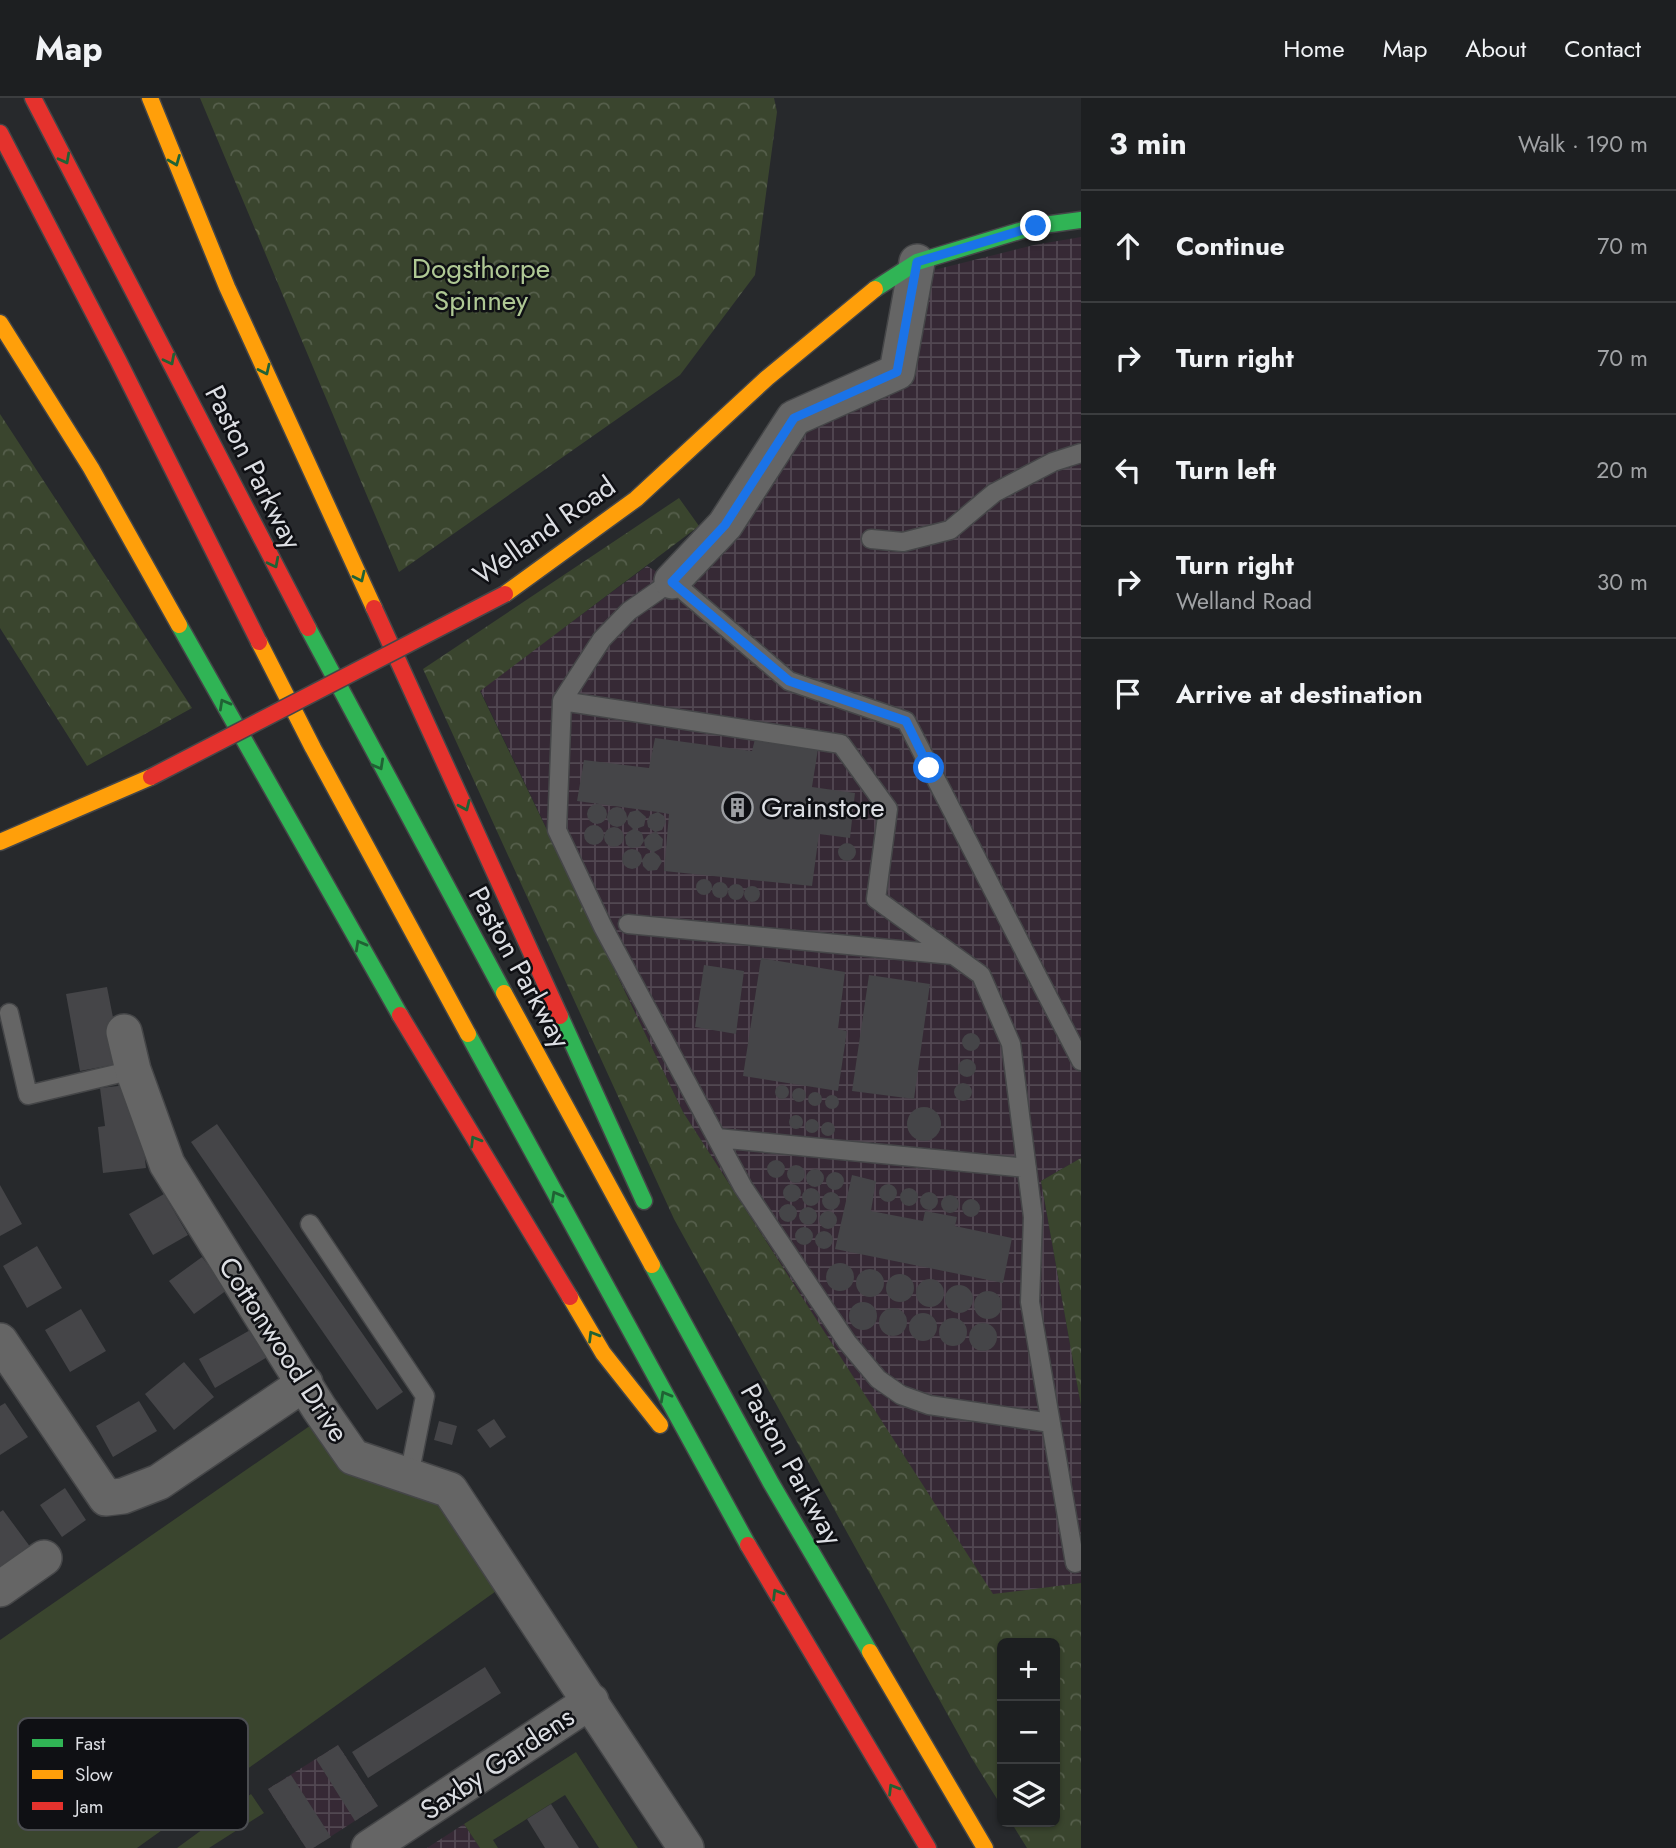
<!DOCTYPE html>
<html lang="en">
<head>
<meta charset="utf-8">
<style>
	body { margin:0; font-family:Jost,sans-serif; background:#2a2c2e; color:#f1f3f6 }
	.controls { position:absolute; right:21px; bottom:21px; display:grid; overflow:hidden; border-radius:10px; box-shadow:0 2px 5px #0004 }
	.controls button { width:63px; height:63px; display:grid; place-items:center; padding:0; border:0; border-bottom:2px solid #3b3d3f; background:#1d1f21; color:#f1f3f6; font:35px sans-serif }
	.stop { position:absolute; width:21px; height:21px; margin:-16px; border:5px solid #1a73e8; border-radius:50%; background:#fff }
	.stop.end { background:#1a73e8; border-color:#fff; box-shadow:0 2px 7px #0008 }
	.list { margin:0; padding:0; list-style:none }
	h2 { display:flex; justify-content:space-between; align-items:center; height:91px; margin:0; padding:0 28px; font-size:30px }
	h2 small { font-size:23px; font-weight:400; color:#a0a2a5 }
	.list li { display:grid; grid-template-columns:46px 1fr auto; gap:21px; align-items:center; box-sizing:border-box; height:112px; padding:0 28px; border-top:2px solid #3b3d3f }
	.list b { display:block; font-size:26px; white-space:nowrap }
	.list p { margin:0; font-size:23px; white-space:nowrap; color:#a0a2a5 }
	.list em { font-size:23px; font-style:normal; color:#a0a2a5 }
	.icon { flex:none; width:38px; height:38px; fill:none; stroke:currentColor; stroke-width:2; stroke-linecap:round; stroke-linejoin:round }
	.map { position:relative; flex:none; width:1081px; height:1750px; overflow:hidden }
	header { display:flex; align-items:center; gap:42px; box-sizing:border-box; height:98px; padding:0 35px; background:#1d1f21; border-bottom:2px solid #3b3d3f }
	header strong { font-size:33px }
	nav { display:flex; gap:38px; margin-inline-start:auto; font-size:24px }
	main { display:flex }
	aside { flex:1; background:#1d1f21 }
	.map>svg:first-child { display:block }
	.industrial { fill:url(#industrial-grid) }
	.green { fill:#3a452e }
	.forest { fill:url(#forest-crowns) }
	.building { fill:#454548 }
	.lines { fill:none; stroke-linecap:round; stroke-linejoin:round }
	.lane-casing { stroke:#454648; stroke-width:21 }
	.street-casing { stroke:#454648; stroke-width:38 }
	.fast-casing { stroke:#454648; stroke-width:19 }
	.slow-casing { stroke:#454648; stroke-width:19 }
	.jam-casing { stroke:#454648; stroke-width:19 }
	.lane { stroke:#656565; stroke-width:18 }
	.street { stroke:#656565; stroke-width:35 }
	.fast { stroke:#30b455; stroke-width:16 }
	.slow { stroke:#ff9f0a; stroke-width:16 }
	.jam { stroke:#e5322d; stroke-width:16 }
	.jam-bridge-casing { stroke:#454648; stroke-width:19; stroke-linecap:butt }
	.jam-bridge { stroke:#e5322d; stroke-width:16 }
	.oneway { stroke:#206234 }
	.route { stroke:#1a73e8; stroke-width:9 }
	.labels { text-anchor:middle; stroke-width:5; stroke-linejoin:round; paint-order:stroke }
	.park-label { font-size:28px; fill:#afc894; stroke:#0f1014 }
	.street-label { font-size:28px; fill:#dcdee3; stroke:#0f1014 }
	.poi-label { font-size:28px; fill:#dcdee3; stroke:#0f1014; text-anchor:start }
	.key { fill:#0f1014; stroke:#4c4e52; stroke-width:2 }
	.key-label { font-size:19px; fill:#dcdee3 }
</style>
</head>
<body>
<header>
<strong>Map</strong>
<nav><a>Home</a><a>Map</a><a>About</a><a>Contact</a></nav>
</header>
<main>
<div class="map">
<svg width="1081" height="1750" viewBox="0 0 1081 1750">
	<defs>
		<pattern id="industrial-grid" width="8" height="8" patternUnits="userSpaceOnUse" patternTransform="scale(1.75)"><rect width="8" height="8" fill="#362935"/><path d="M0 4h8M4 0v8" fill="none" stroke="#524852"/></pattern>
		<pattern id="forest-crowns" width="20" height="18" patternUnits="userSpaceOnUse" patternTransform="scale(1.75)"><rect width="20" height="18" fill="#3a452e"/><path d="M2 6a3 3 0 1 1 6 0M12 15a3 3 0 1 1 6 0" fill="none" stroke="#565f4c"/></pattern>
	</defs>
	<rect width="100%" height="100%" fill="#27292c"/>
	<path class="industrial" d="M1081 139V1060L1041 1083 1081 1308V1485L993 1497 683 1014 480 592 647 468 673 483 794 320 897 274 914 177 1034 147Z
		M338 1647 378 1708 313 1750H306L268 1691Z
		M464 1726 480 1750H427Z"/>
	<path class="green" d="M314 1325 437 1400 499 1491 137 1750H0V1542Z
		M576 1654 638 1750H599L565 1697 493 1742 498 1750H480L464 1726Z
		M251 1696 264 1715 209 1750H177Z"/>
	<path class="forest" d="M200 0H774L777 14 755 177 680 277 399 474Z
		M0 316 192 610 87 668 0 530Z
		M679 400 699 428 480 593 683 1014 993 1496 1081 1485V1750H1027L1011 1724H1055V1545H1002V1709L971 1659 674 1121 423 571Z
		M1081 1060V1308L1041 1083Z"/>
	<path class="building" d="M655 640 752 653 755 641 818 651 812 689 855 695 850 740 819 736 812 788 664 773 669 716 658 714 664 718 666 724 662 732 656 734 663 741 662 750 654 754 659 758 662 764 657 772 648 773 643 768 642 762 646 756 652 754 645 749 644 742 648 737 655 734 648 729 647 723 650 717 658 714 577 703 584 662 649 670Z
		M587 716a10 10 0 1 1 20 0a10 10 0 1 1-20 0Z
		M607 719a10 10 0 1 1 20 0a10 10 0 1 1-20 0Z
		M638 712 646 719 644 728 636 731 642 735 644 743 640 749 630 750 626 746 625 739 628 734 633 731 628 726 627 720 630 714Z
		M584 737a10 10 0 1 1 20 0a10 10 0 1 1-20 0Z
		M604 739a10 10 0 1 1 20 0a10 10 0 1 1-20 0Z
		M838 754a9 9 0 1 1 18 0a9 9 0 1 1-18 0Z
		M622 761a10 10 0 1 1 20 0a10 10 0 1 1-20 0Z
		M696 789a8 8 0 1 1 16 0a8 8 0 1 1-16 0Z
		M712 792a8 8 0 1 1 16 0a8 8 0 1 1-16 0Z
		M728 794a8 8 0 1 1 16 0a8 8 0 1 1-16 0Z
		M744 796a8 8 0 1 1 16 0a8 8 0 1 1-16 0Z
		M761 860 845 874 838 931 847 933 838 993 743 978Z
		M704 867 744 873 736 936 695 929Z
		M869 877 930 886 914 1001 852 993Z
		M107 889 122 965 80 973 66 896Z
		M962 944a9 9 0 1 1 18 0a9 9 0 1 1-18 0Z
		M958 970a9 9 0 1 1 18 0a9 9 0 1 1-18 0Z
		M954 994a9 9 0 1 1 18 0a9 9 0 1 1-18 0Z
		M136 986 146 1070 103 1075 98 1029 105 1028 100 990Z
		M775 994a7 7 0 1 1 14 0a7 7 0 1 1-14 0Z
		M792 997a7 7 0 1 1 14 0a7 7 0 1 1-14 0Z
		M808 1001a7 7 0 1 1 14 0a7 7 0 1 1-14 0Z
		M825 1004a7 7 0 1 1 14 0a7 7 0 1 1-14 0Z
		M907 1026a17 17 0 1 1 34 0a17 17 0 1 1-34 0Z
		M789 1024a7 7 0 1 1 14 0a7 7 0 1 1-14 0Z
		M805 1028a7 7 0 1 1 14 0a7 7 0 1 1-14 0Z
		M821 1031a7 7 0 1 1 14 0a7 7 0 1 1-14 0Z
		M217 1026 403 1294 377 1312 191 1044Z
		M767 1071a9 9 0 1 1 18 0a9 9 0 1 1-18 0Z
		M787 1076a9 9 0 1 1 18 0a9 9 0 1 1-18 0Z
		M806 1080a9 9 0 1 1 18 0a9 9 0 1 1-18 0Z
		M826 1083a9 9 0 1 1 18 0a9 9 0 1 1-18 0Z
		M852 1077 876 1083 871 1113 923 1123 925 1113 957 1119 955 1128 1012 1140 1003 1185 835 1151Z
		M783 1095a9 9 0 1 1 18 0a9 9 0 1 1-18 0Z
		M879 1095a9 9 0 1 1 18 0a9 9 0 1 1-18 0Z
		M0 1087 22 1126 0 1138Z
		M900 1099a9 9 0 1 1 18 0a9 9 0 1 1-18 0Z
		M802 1099a9 9 0 1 1 18 0a9 9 0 1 1-18 0Z
		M822 1103a9 9 0 1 1 18 0a9 9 0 1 1-18 0Z
		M920 1103a9 9 0 1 1 18 0a9 9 0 1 1-18 0Z
		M164 1096 188 1137 153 1157 129 1116Z
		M941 1106a9 9 0 1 1 18 0a9 9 0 1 1-18 0Z
		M962 1110a9 9 0 1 1 18 0a9 9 0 1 1-18 0Z
		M779 1115a9 9 0 1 1 18 0a9 9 0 1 1-18 0Z
		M799 1118a9 9 0 1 1 18 0a9 9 0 1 1-18 0Z
		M819 1122a9 9 0 1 1 18 0a9 9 0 1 1-18 0Z
		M795 1138a9 9 0 1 1 18 0a9 9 0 1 1-18 0Z
		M815 1142a9 9 0 1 1 18 0a9 9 0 1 1-18 0Z
		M37 1148 62 1190 27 1210 3 1168Z
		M202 1159 227 1192 194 1216 169 1183Z
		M826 1179a14 14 0 1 1 28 0a14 14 0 1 1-28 0Z
		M856 1185a14 14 0 1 1 28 0a14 14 0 1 1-28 0Z
		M886 1190a14 14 0 1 1 28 0a14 14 0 1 1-28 0Z
		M916 1195a14 14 0 1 1 28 0a14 14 0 1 1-28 0Z
		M945 1201a14 14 0 1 1 28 0a14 14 0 1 1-28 0Z
		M974 1207a14 14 0 1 1 28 0a14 14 0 1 1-28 0Z
		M849 1218a14 14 0 1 1 28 0a14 14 0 1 1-28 0Z
		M879 1224a14 14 0 1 1 28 0a14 14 0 1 1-28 0Z
		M81 1211 106 1253 70 1274 45 1232Z
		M909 1229a14 14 0 1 1 28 0a14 14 0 1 1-28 0Z
		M939 1234a14 14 0 1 1 28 0a14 14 0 1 1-28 0Z
		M969 1239a14 14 0 1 1 28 0a14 14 0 1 1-28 0Z
		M252 1231 269 1258 215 1290 199 1261Z
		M184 1264 214 1299 174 1332 145 1296Z
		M139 1303 157 1333 113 1359 96 1328Z
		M5 1305 28 1339 0 1357V1308Z
		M494 1321 506 1339 490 1350 477 1332Z
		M439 1323 457 1328 452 1347 434 1342Z
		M65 1390 86 1422 62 1439 40 1407Z
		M3 1412 31 1450 0 1472V1414Z
		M485 1569 501 1595 368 1680 352 1654Z
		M338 1647 378 1708 355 1723 316 1661Z
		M291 1677 331 1739 313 1750H306L268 1691Z
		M551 1706 568 1733 579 1750H545L527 1721Z"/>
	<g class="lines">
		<defs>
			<path id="lane" d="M871 441 903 444 950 432 994 395 1053 364 1081 355
				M562 603 557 732 603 829 743 1089 847 1244 878 1281 901 1297 929 1307 1051 1325
				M628 826 952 857
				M9 915 28 997 133 972
				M717 1040 1027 1070
				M310 1126 425 1298 409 1378
				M1075 1465 1030 1204 1033 1119 1011 946 981 877 876 801 888 711 841 646 562 603 602 541 629 513 672 483 789 583 906 623 1081 963"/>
			<path id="street" d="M672 483 725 427 794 320 897 274 917 164
				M124 934 133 972 167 1066 319 1310 353 1359 450 1392 686 1750
				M0 1243 106 1400 123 1398 159 1384 305 1285
				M0 1491 44 1460
				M369 1750 591 1603"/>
			<path id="fast" d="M875 191 917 164 1036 128 1081 122
				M179 527 400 917
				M308 530 504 895
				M560 918 644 1103
				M468 936 748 1447
				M652 1167 771 1385 870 1554"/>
			<path id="slow" d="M150 0 227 189 374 510
				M0 225 91 370 179 527
				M505 496 636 401 767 280 875 191
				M259 544 313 650 468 936
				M0 744 151 679
				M504 895 652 1167
				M570 1199 603 1255 660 1327
				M870 1554 985 1750"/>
			<path id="jam" d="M33 0 308 530
				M0 35 118 262 259 544
				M374 510 560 918
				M400 917 570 1199
				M748 1447 928 1750"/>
		</defs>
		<use href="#lane" class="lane-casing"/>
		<use href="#street" class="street-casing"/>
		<use href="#fast" class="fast-casing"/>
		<use href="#slow" class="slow-casing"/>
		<use href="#jam" class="jam-casing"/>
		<use href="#lane" class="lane"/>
		<use href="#street" class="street"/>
		<use href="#fast" class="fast"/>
		<use href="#slow" class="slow"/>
		<use href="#jam" class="jam"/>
		<defs>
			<path id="jam-bridge" d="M151 679 505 496"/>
		</defs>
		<use href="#jam-bridge" class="jam-bridge-casing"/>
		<use href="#jam-bridge" class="jam-bridge"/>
	</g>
	<defs><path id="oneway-chevron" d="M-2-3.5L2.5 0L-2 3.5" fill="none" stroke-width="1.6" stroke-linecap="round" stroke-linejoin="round" transform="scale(1.75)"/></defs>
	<g class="oneway">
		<use href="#oneway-chevron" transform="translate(65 61) rotate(62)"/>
		<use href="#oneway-chevron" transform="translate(175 63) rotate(68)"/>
		<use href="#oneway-chevron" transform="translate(170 262) rotate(63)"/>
		<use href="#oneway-chevron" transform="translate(265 272) rotate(65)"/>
		<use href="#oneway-chevron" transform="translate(274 465) rotate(63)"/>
		<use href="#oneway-chevron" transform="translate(360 479) rotate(65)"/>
		<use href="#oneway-chevron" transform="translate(224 606) rotate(-119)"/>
		<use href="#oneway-chevron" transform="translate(379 667) rotate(61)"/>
		<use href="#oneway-chevron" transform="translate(465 708) rotate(66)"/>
		<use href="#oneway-chevron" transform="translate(360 847) rotate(-119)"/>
		<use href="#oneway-chevron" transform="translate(475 1043) rotate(-121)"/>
		<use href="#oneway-chevron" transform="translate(556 1098) rotate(-119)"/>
		<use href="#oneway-chevron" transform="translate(593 1238) rotate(-121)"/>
		<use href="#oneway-chevron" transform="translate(665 1298) rotate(-119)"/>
		<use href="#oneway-chevron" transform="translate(777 1496) rotate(-121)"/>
		<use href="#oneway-chevron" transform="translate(893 1691) rotate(-121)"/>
	</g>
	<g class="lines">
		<path class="route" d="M929 670 906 623 789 583 672 484 725 427 794 320 897 274 917 164 1036 128"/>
	</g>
	<defs>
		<symbol id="building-ring" viewBox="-11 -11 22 22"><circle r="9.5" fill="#0f1014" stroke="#9d9fa3" stroke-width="1.5"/><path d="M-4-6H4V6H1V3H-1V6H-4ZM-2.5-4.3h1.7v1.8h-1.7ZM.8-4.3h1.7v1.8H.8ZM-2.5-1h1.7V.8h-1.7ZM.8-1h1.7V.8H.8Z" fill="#9d9fa3"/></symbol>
	</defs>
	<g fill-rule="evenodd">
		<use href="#building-ring" x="720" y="692" width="35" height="35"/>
	</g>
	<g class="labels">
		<g class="park-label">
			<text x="481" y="180">Dogsthorpe<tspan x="481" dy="32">Spinney</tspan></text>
		</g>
		<g class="street-label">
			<text transform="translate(254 369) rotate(63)" y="10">Paston Parkway</text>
			<text transform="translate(544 432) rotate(-35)" y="10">Welland Road</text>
			<text transform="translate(520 869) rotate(61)" y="10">Paston Parkway</text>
			<text transform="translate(284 1251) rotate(57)" y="10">Cottonwood Drive</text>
			<text transform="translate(792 1366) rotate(61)" y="10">Paston Parkway</text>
			<text transform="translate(497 1665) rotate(-34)" y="10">Saxby Gardens</text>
		</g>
		<g class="poi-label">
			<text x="761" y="719">Grainstore</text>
		</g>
	</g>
	<rect x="18" y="1620" width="230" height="112" rx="10" class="key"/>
	<rect x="32" y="1641" width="31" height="8" fill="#30b455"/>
	<rect x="32" y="1672" width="31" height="9" fill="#ff9f0a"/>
	<rect x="32" y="1704" width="31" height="8" fill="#e5322d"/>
	<g class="key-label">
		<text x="75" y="1652">Fast</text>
		<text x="75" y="1683">Slow</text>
		<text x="75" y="1715">Jam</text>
	</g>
</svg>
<div class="controls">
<button>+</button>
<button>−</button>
<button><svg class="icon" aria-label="layers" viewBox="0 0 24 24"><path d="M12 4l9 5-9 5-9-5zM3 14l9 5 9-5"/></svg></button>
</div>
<div class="stop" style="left:929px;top:670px"></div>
<div class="stop end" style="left:1036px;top:128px"></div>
</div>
<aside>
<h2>3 min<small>Walk · 190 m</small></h2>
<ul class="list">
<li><svg class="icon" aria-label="ahead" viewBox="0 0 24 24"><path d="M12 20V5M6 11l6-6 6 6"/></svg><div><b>Continue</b></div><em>70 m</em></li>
<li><svg class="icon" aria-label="right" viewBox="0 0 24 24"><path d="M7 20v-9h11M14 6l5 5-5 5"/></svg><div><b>Turn right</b></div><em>70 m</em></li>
<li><svg class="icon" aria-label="left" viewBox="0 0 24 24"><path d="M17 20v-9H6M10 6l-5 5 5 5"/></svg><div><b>Turn left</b></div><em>20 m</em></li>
<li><svg class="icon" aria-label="right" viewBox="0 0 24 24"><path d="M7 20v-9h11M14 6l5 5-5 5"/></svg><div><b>Turn right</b><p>Welland Road</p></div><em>30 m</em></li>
<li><svg class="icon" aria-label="arrive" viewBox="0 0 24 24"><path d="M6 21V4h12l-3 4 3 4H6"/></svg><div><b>Arrive at destination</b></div></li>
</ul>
</aside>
</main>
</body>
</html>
